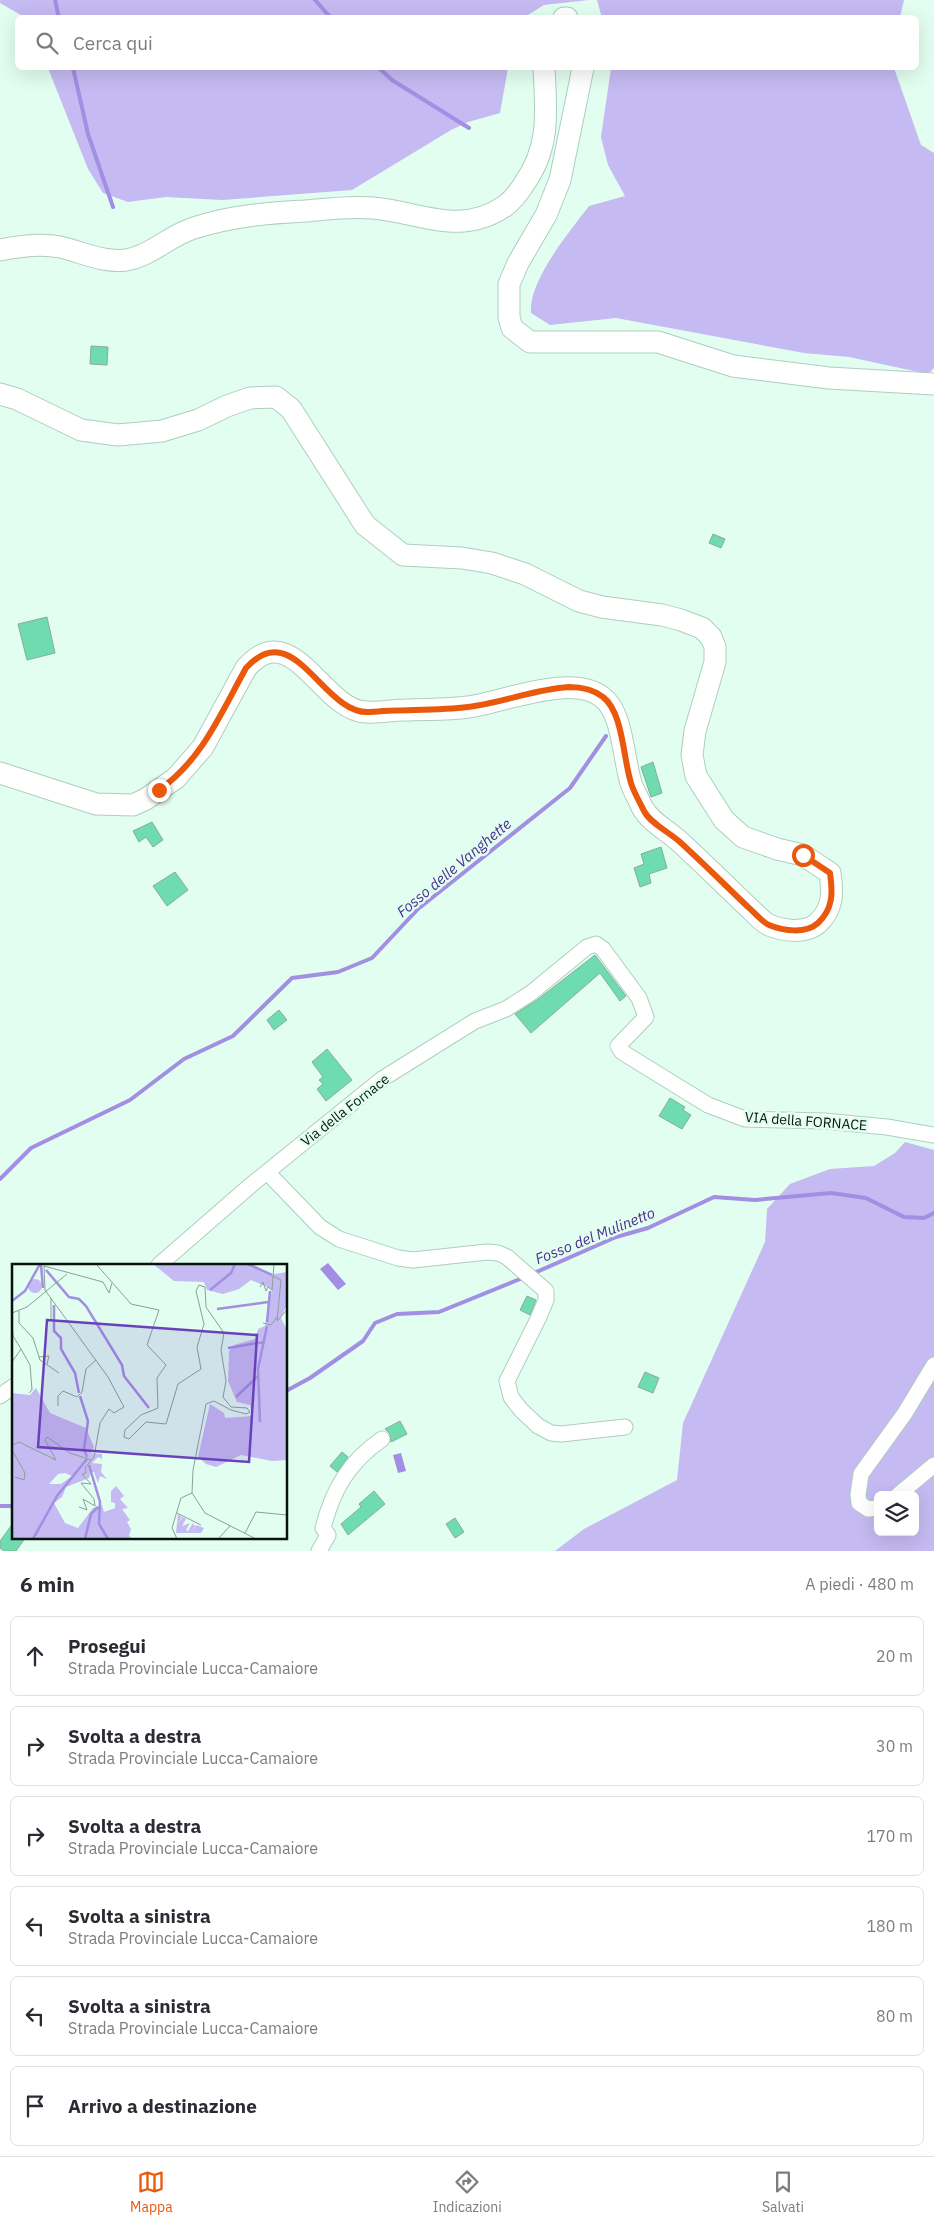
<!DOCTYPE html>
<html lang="it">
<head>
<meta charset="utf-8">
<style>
	body { margin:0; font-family:"IBM Plex Sans",sans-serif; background:#f2f2f3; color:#2b2b33 }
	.controls { position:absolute; right:15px; bottom:15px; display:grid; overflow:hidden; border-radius:8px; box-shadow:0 5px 20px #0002 }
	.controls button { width:45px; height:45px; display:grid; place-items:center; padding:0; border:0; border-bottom:1px solid #e1e1e2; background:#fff; color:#2b2b33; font:25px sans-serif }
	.stop { position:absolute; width:15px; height:15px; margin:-11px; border:4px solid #ea580c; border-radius:50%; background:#fff }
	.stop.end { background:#ea580c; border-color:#fff; box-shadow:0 1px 5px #0008 }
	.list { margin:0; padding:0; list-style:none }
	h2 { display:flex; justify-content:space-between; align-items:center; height:65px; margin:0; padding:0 20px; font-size:21px }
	h2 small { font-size:16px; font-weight:400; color:#7c7c81 }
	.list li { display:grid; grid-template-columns:32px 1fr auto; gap:15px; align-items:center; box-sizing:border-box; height:80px; margin:0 10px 10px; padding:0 10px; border:1px solid #e1e1e2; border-radius:8px }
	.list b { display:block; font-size:19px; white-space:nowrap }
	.list p { margin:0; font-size:16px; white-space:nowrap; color:#7c7c81 }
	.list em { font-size:16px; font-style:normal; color:#7c7c81 }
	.icon { flex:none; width:28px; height:28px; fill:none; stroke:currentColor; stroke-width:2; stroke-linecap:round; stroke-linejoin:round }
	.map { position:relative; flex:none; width:934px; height:1551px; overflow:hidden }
	.search { position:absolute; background:#fff; box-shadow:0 5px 20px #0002; left:15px; right:15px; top:15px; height:55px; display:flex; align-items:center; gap:12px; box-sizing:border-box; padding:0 18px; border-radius:8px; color:#7c7c81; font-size:19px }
	.sheet { height:605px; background:#fff }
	nav { display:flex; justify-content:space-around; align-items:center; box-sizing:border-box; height:70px; border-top:1px solid #e1e1e2; background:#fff; font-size:14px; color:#7c7c81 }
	nav a { display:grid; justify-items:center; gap:2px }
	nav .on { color:#ea580c }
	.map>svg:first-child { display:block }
	.green { fill:#c5baf1; fill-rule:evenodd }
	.water { fill:#a28ee2 }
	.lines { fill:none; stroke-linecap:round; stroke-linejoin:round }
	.stream { stroke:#a28ee2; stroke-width:4 }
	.building { fill:#6edcaf; stroke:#8aab9b }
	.minor-casing { stroke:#accfbe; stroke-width:17 }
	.secondary-casing { stroke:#accfbe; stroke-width:23 }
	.minor { stroke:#fff; stroke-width:15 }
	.secondary { stroke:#fff; stroke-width:21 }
	.route { stroke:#ea580c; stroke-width:6 }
	.labels { text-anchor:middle; stroke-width:5; stroke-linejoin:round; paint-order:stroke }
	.street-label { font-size:14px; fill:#07130e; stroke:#e2fef1 }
	.water-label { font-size:15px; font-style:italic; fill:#4e2e8e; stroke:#e2fef1 }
	.inset-river { fill:none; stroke:#a28ee2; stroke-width:2.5 }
	.inset-road { fill:none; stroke:#8aa096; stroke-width:1 }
	.view { fill:#6942bb; fill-opacity:0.15; stroke:#6942bb; stroke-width:2.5 }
	.inset-edge { fill:none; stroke:#07130e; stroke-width:2.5 }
</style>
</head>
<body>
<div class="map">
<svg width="934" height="1551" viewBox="0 0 934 1551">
	<rect width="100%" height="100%" fill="#e2fef1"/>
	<path class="green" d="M0 0H589L544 5 523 18H26L0 3Z
		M597 0H904L900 17 602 18Z
		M48 68H508L500 113 468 122 451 130 352 190 222 200 166 197 128 202 103 193 88 169Z
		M611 68H894L921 145 934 153V368L928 374 849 357 804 353 616 318 550 325 531 313C528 281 570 231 589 206L625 196 608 165 601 137Z
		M905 1142 934 1150V1551H555L584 1529 677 1480 683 1423 765 1242 767 1209 790 1184 830 1169 874 1166 895 1153ZM878 1495H915V1532H878Z"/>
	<path class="water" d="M328 1263 346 1284 338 1290 320 1269Z
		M401 1453 406 1471 398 1473 393 1455Z"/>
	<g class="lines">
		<path class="stream" d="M55 0 59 18
			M315 0 331 18
			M73 68 88 134 113 207
			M379 68 392 80 469 128
			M0 1179 31 1148 130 1100 184 1059 233 1036 292 978 338 972 372 958 418 909 570 788 606 736
			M532 1274 616 1237 648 1228 714 1197 755 1200 831 1193 866 1198 904 1217 924 1218 934 1213
			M286 1391 310 1378 363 1341 375 1323 397 1314 439 1312 525 1277
			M0 1506H14"/>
	</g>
	<path class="building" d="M91 346 108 347 107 365 90 364Z
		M713 534 725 539 721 548 709 543Z
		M47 617 55 653 27 660 18 624Z
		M653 762 662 793 651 797 641 767Z
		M152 822 163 840 153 847 146 837 139 842 133 831Z
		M661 847 667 868 649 874 651 883 640 887 634 868 644 864 641 854Z
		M175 872 188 890 167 906 153 886Z
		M595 955 626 996 620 1001 600 973 531 1033 515 1014 537 1000Z
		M279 1010 287 1020 274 1030 267 1020Z
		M327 1049 352 1080 326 1101 317 1089 323 1084 319 1080 323 1077 312 1062Z
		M670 1098 685 1107 683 1110 691 1115 682 1129 659 1116Z
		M527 1296 536 1300 530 1315 520 1310Z
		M645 1372 659 1378 653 1393 638 1387Z
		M400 1421 407 1434 391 1442 390 1434 385 1429Z
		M342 1452 348 1457 337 1472 330 1466Z
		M374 1491 385 1504 348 1535 341 1524 361 1507 359 1504Z
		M455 1518 464 1532 455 1538 446 1524Z
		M14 1522V1537H26L16 1551H4L0 1548V1541Z"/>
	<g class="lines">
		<defs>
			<path id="minor" d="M267 1172 320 1227 339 1239 398 1258 413 1260 487 1252 498 1253 507 1257 546 1291V1300L538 1319 507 1381 511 1397 521 1410 538 1426 551 1433 561 1434 625 1427
				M159 1265 251 1185 382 1079 475 1021 506 1009 531 993 587 947 596 944 603 949 639 998 646 1017 618 1046 622 1052 708 1105 745 1119 824 1121 887 1127 934 1135
				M0 1396 14 1386
				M898 1495 934 1465
				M878 1508 868 1509 859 1503 858 1495 861 1474 905 1413 934 1365
				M319 1551 328 1535 323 1528C333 1489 349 1462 382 1439"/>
			<path id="secondary" d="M564 18H567
				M583 68 560 180 546 215 518 263 509 284V317L512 328 530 342H658L733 366 829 378 934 384
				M0 250C19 246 41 243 60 247 82 252 103 263 126 260 151 256 170 235 194 228 231 216 267 213 305 211 328 209 351 206 373 208 420 212 460 237 505 206 513 200 519 192 524 184 551 146 546 110 544 68
				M0 394 17 399 81 430 118 435 162 431 198 420 227 406 250 398 276 397 291 409 365 525 403 555 462 558 492 563 525 574 579 601 602 607 662 615 681 620 702 628 711 637 715 647V662L695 731 692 755 696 776 724 820 743 837 777 849 803 855 830 873C833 893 833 909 818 923 806 934 783 931 769 925 762 922 754 912 748 907 725 885 703 863 680 842 667 830 650 822 642 807 639 800 635 793 632 786 623 762 624 713 602 697 572 673 504 702 468 707 448 710 426 709 405 710 392 710 379 713 366 712 322 711 293 615 246 668L203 747 176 778 146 799 133 805 96 804 0 773"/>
		</defs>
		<use href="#minor" class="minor-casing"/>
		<use href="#secondary" class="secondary-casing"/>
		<use href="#minor" class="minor"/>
		<use href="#secondary" class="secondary"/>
	</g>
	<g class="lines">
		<path class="route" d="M159 790C202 760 221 713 246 668 295 614 323 716 370 712 402 709 436 711 468 707 502 703 535 689 569 687 581 687 593 689 603 697 624 713 623 762 632 786 635 794 640 803 644 811 651 824 669 832 680 842 703 863 725 885 748 907 754 912 762 922 769 925 783 931 806 934 818 923 833 909 833 893 830 873L803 855"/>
	</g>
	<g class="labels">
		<g class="street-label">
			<text transform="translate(345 1110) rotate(-38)" y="5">Via della Fornace</text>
			<text transform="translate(806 1121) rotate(4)" y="5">VIA della FORNACE</text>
		</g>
		<g class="water-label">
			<text transform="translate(454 868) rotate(-40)" y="5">Fosso delle Vanghette</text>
			<text transform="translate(595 1236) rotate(-22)" y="5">Fosso del Mulinetto</text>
		</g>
	</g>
	<g transform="translate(12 1264)">
		<rect width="275" height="275" fill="#e2fef1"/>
		<path d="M141 0H235L257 11 275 8V41L269 54 275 66V196L260 197 229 191 204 203 194 200 186 193 198 140 212 149 213 154 240 152 238 141 225 138 216 117 217 87 222 81 243 75 246 65 253 62 260 25 239 16 227 25 211 30 195 26 192 18 162 17ZM16 22a7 7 0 1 1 14 0a7 7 0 1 1-14 0ZM24 124 38 149 74 164 82 183 79 189 90 190V195L86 193 80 199 90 200 89 208 95 215 88 212 86 219 82 208H79L77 214 54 223 50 233 42 239 53 259 66 264 81 244 90 241 92 248 103 244V239L99 238V227L104 222 112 232 108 235 116 244 110 245 118 256 115 258 119 265 117 272 121 275H0V129L18 131ZM53 209 60 212 49 220H37L46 210ZM166 250 170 253 165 260 171 253 174 255 170 262 178 259 174 266 176 267 181 259 183 263 179 268 184 261 192 264 189 269H164Z" fill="#c5baf1" fill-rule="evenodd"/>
		<path class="inset-river" d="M236 0 260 11M29 1 31 24M34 6 57 33 67 35 74 42 110 101 112 112 137 144M198 26 219 9 223 0M0 37 13 27 28 0M42 41V67L49 74V85L63 109 67 129M205 45 256 38M255 58 258 27M216 84 252 78M68 132 76 157 72 185 75 193M224 133 246 112M248 158 246 105 255 62M77 201 88 238 87 260 96 275M21 275 45 232 75 195M73 275 79 250 86 243"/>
		<path class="inset-road" d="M84 0 119 40 147 46 135 81 154 101 145 114 146 144 129 151 113 166 112 173 117 175 134 158 154 160 166 120 189 105 185 83 192 60 184 27 187 21 193 23 194 43 212 69 209 86 214 117 211 133 219 143 235 144 238 148 234 150 219 146 202 137 194 140 181 206 180 229 193 249 244 275M261 12 269 16 265 57 275 46M248 23 251 18 254 27 256 23 260 26 262 0M33 26 96 113 112 143 102 149 97 145 88 159 82 193 73 204 74 209 70 210 79 220 69 219 82 235 83 242 71 235 75 246 67 243M33 26 32 2 91 18 97 29 100 19M39 34V56M7 47V59L21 74 28 96 47 109M0 49 15 43 55 10M0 56 1 72 9 85M251 59 259 61 265 53M27 93 37 92 35 100M0 98 9 85 18 101 20 126 17 129M46 142V132L51 127 65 133 70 128 74 105 84 96M0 181 7 178 44 196 33 176 35 173 58 189 79 196M0 186 13 209 12 216 3 213M165 249 189 261M233 269 244 248 275 251M165 275 160 264 169 234 180 229M206 275 218 262"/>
		<path class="view" d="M35 56 245 71 237 198 26 183Z"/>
		<rect width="275" height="275" class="inset-edge"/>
	</g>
</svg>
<div class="controls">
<button><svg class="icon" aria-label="layers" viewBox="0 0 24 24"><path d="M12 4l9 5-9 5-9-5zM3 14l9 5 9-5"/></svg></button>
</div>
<div class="stop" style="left:803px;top:855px"></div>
<div class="stop end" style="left:159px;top:790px"></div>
<div class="search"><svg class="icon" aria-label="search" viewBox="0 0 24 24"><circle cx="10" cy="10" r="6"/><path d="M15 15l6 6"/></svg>Cerca qui</div>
</div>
<section class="sheet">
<h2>6 min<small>A piedi · 480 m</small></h2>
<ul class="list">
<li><svg class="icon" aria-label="ahead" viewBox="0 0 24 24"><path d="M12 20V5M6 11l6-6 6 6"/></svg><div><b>Prosegui</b><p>Strada Provinciale Lucca-Camaiore</p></div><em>20 m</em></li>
<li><svg class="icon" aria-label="right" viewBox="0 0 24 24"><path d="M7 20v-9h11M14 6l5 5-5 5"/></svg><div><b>Svolta a destra</b><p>Strada Provinciale Lucca-Camaiore</p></div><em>30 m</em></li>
<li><svg class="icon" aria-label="right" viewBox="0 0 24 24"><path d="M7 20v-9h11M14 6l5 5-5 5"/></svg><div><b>Svolta a destra</b><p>Strada Provinciale Lucca-Camaiore</p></div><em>170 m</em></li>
<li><svg class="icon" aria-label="left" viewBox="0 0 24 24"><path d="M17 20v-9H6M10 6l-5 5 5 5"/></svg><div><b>Svolta a sinistra</b><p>Strada Provinciale Lucca-Camaiore</p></div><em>180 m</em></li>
<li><svg class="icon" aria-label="left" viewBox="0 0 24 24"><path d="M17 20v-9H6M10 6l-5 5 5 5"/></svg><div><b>Svolta a sinistra</b><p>Strada Provinciale Lucca-Camaiore</p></div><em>80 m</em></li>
<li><svg class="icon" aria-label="arrive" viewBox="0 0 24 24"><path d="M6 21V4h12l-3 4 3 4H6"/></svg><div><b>Arrivo a destinazione</b></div></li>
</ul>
</section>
<nav>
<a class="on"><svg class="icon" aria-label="map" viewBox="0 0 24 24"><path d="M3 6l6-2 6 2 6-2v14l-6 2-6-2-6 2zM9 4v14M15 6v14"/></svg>Mappa</a>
<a><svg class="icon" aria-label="directions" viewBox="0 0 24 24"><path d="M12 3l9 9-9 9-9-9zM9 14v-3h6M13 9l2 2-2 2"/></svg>Indicazioni</a>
<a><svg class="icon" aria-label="saved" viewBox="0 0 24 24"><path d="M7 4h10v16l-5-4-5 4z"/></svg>Salvati</a>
</nav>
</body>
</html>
